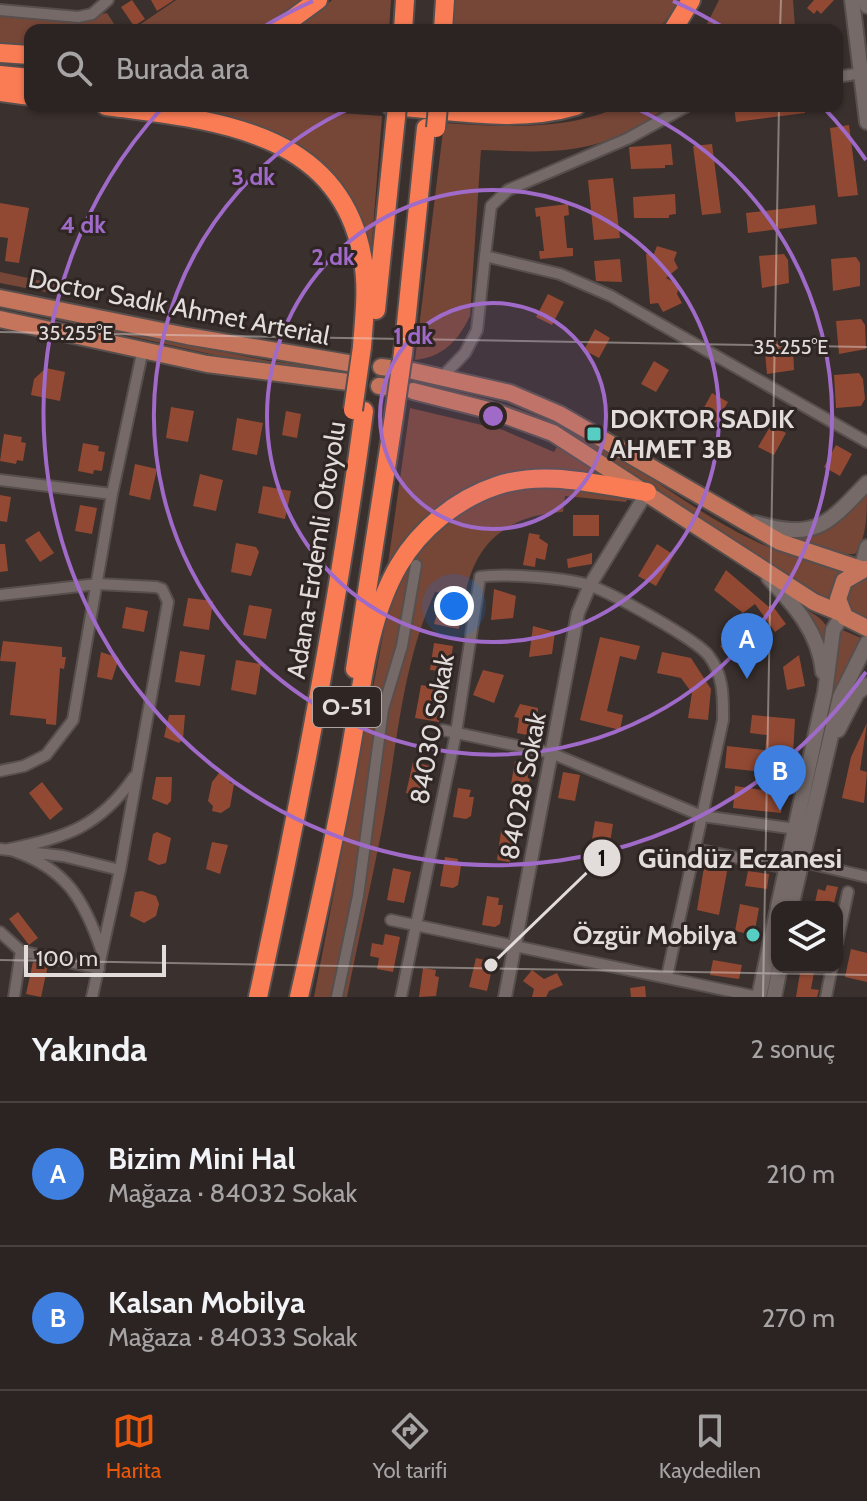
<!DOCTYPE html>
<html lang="tr">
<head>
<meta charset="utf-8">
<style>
	body { margin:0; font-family:Cabin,sans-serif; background:#38302f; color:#f1f3f6 }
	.controls { position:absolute; right:24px; bottom:24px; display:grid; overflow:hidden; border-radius:16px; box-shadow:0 2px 6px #0004 }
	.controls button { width:72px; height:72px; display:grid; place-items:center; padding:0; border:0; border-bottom:2px solid #484140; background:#2c2422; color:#f1f3f6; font:40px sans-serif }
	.scale { position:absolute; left:24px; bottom:20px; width:142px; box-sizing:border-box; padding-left:8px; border:4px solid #e2dcda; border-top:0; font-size:22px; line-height:28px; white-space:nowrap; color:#e2dcda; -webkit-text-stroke:6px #2f2624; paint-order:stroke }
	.you { position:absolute; left:454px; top:606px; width:28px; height:28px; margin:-20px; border:6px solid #fff; border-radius:50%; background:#1a73e8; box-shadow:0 0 0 12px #1a73e833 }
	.badge { display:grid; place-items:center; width:52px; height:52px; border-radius:50%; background:#ea580c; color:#fff; font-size:26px; font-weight:700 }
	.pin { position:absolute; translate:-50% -66px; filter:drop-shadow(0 2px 4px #0008) }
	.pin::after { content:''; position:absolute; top:42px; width:28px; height:24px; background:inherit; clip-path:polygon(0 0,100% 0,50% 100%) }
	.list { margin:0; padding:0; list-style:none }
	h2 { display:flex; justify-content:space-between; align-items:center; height:104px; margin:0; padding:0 32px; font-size:34px }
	h2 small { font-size:26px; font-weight:400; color:#a6a4a5 }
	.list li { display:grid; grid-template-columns:52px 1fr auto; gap:24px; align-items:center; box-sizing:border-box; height:144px; padding:0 32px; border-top:2px solid #484140 }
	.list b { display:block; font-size:30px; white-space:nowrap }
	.list p { margin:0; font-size:26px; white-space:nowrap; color:#a6a4a5 }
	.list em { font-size:26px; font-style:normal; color:#a6a4a5 }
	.icon { flex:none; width:44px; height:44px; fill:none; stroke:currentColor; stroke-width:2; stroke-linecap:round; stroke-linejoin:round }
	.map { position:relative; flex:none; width:867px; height:997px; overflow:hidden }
	.search { position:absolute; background:#2c2422; box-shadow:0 2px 6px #0004; left:24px; right:24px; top:24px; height:88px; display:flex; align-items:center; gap:20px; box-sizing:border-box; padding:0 28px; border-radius:16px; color:#a6a4a5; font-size:30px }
	.sheet { height:392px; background:#2c2422 }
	nav { display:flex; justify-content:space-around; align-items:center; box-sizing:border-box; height:112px; border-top:2px solid #484140; background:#2c2422; font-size:22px; color:#a6a4a5 }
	nav a { display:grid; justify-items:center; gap:4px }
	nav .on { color:#ea580c }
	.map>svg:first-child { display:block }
	.green { fill:#764637 }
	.building { fill:#924933 }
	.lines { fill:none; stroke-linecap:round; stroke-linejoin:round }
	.minor-casing { stroke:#574f4d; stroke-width:14 }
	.tertiary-casing { stroke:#574f4d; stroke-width:16 }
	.secondary-casing { stroke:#574f4d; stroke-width:18 }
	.primary-casing { stroke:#574f4d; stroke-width:20 }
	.motorway-casing { stroke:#574f4d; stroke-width:22 }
	.minor { stroke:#756a67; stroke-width:10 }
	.tertiary { stroke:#756a67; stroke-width:12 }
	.secondary { stroke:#756a67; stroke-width:14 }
	.primary { stroke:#c5755c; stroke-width:16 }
	.motorway { stroke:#fa7c55; stroke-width:18 }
	.motorway-bridge-casing { stroke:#574f4d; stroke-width:22; stroke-linecap:butt }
	.motorway-bridge { stroke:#fa7c55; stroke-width:18 }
	.ticks { fill:none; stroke:#e2dcda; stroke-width:2; stroke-opacity:0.45 }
	.ring { fill:none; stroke:#9f6ac8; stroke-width:4 }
	.poi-dot { fill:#56cec4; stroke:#2f2624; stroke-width:3 }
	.labels { text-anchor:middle; stroke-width:6; stroke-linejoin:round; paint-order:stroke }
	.shield { fill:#2f2624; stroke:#aca5a3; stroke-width:2 }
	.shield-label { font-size:24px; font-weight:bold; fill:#e2dcda }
	.street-label { font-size:26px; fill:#e2dcda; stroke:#2f2624 }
	.poi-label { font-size:26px; font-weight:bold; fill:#e2dcda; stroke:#2f2624; text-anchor:start }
	.ticks-label { font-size:20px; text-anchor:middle; fill:#e2dcda; stroke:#2f2624; stroke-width:6; stroke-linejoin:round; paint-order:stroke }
	.centre { fill:#9f6ac8; stroke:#2f2624; stroke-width:4 }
	.ring-label { font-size:24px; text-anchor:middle; font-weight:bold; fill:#9f6ac8; stroke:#2f2624; stroke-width:6; stroke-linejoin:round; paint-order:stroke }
	.leader { fill:none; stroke:#e2dcda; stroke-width:3 }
	.callout-dot { fill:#e2dcda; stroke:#2f2624; stroke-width:3 }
	.mark-label { font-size:24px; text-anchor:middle; font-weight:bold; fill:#111 }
	.callout-label { font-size:28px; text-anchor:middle; font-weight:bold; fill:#e2dcda; stroke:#2f2624; stroke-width:6; stroke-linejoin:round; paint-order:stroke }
</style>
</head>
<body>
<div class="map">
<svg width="867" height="997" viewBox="0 0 867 997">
	<rect width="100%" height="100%" fill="#3a302d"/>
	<path class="green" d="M176 0H309L265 30H132Z
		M332 0H391L389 30H296Z
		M453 0H680L659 30H451Z
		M719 0H793L795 27 704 30Z
		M107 13 118 30H30V49L0 44V14L63 22Z
		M163 106H243L382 116 370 266 312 157 271 131 214 113Z
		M621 106H668C602 156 560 153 481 150L470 316C458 341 443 357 415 360L444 123C502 127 567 131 621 106Z
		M0 272 61 285 66 296 0 283Z
		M0 307 269 361 351 370 350 374 268 367Z
		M414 383C479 394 542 413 599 445 655 478 706 520 766 546 790 557 817 562 842 570L831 603 637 476 548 426 414 389Z
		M410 408 503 430 554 452 557 447 614 481 492 479 386 578Z
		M532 486 590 489 627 499 626 502 565 496 563 512C509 515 475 541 465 596L435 592C401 667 397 748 382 829 371 885 358 941 347 997H314L388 609C395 594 399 577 407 563 429 522 489 493 532 486Z
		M867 492C867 513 867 538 855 554H838L789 538 827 529Z
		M867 578V621L853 616 846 596 853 584Z
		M805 609C831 623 830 628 825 657L818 630Z
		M840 629 861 638 835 694 803 825 832 693Z"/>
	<path class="building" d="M132 0 145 19 134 26 121 7Z
		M151 0H174L157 11Z
		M814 0H834L821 14 817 10 814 14 807 8Z
		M734 106H804L805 113 736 122Z
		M849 125 858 195 838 197 830 128Z
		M671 144 673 165H665V168L631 169 629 147Z
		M712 144 721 213 702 215 693 146Z
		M613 178 620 238 594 240 588 180Z
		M675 194 676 214 669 215V218H634L633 197Z
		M0 203 29 208 19 263 5 261 8 238 0 237Z
		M568 204 569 215 564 216 567 248H573V256L540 259 539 251H544L540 216 536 217 535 208Z
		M815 205 817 224 748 233 746 213Z
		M657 246 677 252 674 260 678 268 666 278 679 285 677 294 682 303 663 312 658 303 650 304 646 254H654Z
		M784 254 788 260 789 283 762 288 759 256Z
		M856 257 860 263V286L833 291 831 259Z
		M620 259 622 282 596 281 594 261Z
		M548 294 564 302 552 325 536 317Z
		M861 319 865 325 866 349 839 354 836 321Z
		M595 329 610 338 599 358 584 350Z
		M789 340 793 346 794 370 767 374 764 342Z
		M654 361 669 370 656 392 641 384Z
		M46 368 65 372 60 401 31 395 34 379Z
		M859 373 863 379 865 399 861 406 836 408 834 375Z
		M712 393 728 402 716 423 700 415Z
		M171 407 194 411 188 442 166 438Z
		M286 411 301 414 297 438 282 435Z
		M237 418 263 423 257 455 232 450Z
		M771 425 786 433 774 455 758 447Z
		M4 434 22 437 21 442 26 443 23 461 17 460 16 464 0 461Z
		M83 443 99 446 98 451 105 452 102 471 94 470 93 474 78 471Z
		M836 445 852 454 840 476 824 467Z
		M135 464 157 469 150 500 129 495Z
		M200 474 223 480 216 511 193 506Z
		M263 486 291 491 285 519 258 513Z
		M0 495 11 497 7 522 0 521Z
		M80 505 97 508 92 534 75 531Z
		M573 515H599V536H573Z
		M39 531 54 553 40 562 25 540Z
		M529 533 540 535 539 538 548 544 545 560 536 558 535 567 523 565Z
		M236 543 256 547 259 552 251 576 231 572Z
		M0 544H5L8 571 0 572Z
		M657 544 674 555 656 586 638 576Z
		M592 553V564L568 568 567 559Z
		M726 570 769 607 772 605 786 624 775 632 755 604 743 613 714 590Z
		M494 589 516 596 513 618 491 620Z
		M188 598 213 601 209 630 183 626Z
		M249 605 272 609 266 639 243 635Z
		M126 607 148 611 144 632 122 628Z
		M439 607 460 611 459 629 434 624Z
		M750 622 761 635 726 654 720 646Z
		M533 626 555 632 552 654 529 657Z
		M600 637 640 646 636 660 620 656 607 711 623 715 620 730 580 720Z
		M3 641 62 647V657H66L64 669 60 668 56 725 46 724V719L10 715 16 662 0 661Z
		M434 643 453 646 449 672 430 670Z
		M180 651 205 655 200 686 175 682Z
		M101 652 119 658 112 680 97 677Z
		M662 652 691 658 711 689 708 720 688 718 692 693 681 678 657 673Z
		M799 655 805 686 787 690 783 667Z
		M236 660 261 664 256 695 231 690Z
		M483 670 504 675 494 703 473 695Z
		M421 685 445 689 439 722 415 718Z
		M520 704 538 708 537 737 517 733 519 718 514 717Z
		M169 715H185L183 739 179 743 164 737Z
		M752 715 795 719 792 775 725 768 727 746 765 750 767 735 750 733Z
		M867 723 860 770 867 772 864 803 842 798 851 757Z
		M515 761 528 764 527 770 531 771 528 790 524 789 523 792 510 790Z
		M413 762 430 766 424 797 406 793Z
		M563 772 580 775 575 801 558 798Z
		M219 773 228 774 230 783 234 784 230 807 221 813 212 811 213 806 208 801 212 782Z
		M156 777H172L171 801 167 805 152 799Z
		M42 782 63 809 50 820 29 793Z
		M735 786 783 793 781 813 733 808Z
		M458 788 471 790 469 797H474L471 816 466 819 453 817Z
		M595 821 613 824 608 855 590 852Z
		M501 831 514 833 513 840H517L514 859 509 862 497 860Z
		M157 832 171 838 166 863 159 865 148 860 153 834Z
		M212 842 228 845 220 874 206 869Z
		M445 857 458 859 457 866H461L458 885 453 888 440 886Z
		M705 861 728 866 719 915 697 910Z
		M393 868 411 872 404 903 387 900Z
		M748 871 769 874 767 889 745 886Z
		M827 885 838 887 833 907H814L818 889 825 891Z
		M142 891 156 896 159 904 156 916 144 923 130 916 135 892Z
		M487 896 499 898 498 905H503L500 924 495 927 482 925Z
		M740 904 759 908 754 935 735 931Z
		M18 912 38 938 29 945 9 919Z
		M385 934 400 937 393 972 377 969 379 958 370 956 372 943 383 945Z
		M851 949 867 953V982L845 977Z
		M476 958 489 961 487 968 492 969 487 991 469 987Z
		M713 960 742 965 739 979 710 975Z
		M33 962 48 965 41 997 26 994Z
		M801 967H815L811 989 819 990 817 997H796Z
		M423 968 436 970 435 976 439 977 436 996 419 997Z
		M532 970 544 979 557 973 563 985 549 991 546 997H532L534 989 523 981Z
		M645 986 646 997H631L630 988Z"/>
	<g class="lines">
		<defs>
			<path id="minor" d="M0 10 78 17 92 14 108 0
				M837 77 861 73
				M687 106 629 138 508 190 491 206 485 256 560 274 611 296 867 442
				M443 376 465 353 477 330 485 256
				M0 480 112 494
				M0 595 98 584 156 587 162 589 168 602 120 870 92 997
				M443 730 551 753 702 816 796 829
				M0 771 24 766 46 755 73 720 112 494 143 349
				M0 849 63 856 120 870
				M9 849C66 838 100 826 134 777
				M695 849 787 868
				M11 850C66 868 84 899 102 952
				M800 861 867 877
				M391 920 758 997
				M0 932 21 951 99 969
				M837 943 848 892
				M14 997 21 951
				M337 997 358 896 383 709 402 646 416 565
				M401 997 456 733 480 577C502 573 571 578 591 586 613 594 696 639 709 656 724 676 723 697 723 720L667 976
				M826 997 832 967"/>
			<path id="tertiary" d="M505 997 578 613 590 585 647 492"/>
			<path id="secondary" d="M852 0 867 122
				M866 0 867 6
				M755 523C816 540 826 526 867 483
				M861 569 867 547
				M769 578C795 606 819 632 823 672
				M838 730 857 693 867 685
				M778 907 825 692 833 630 843 614
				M791 907 840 697 867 643
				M759 997 777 912
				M774 997 780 967"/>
			<path id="primary" d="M0 298 187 336 348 363
				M0 319 207 364 348 382
				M381 367 390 368
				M413 371 510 393 559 414 780 542 861 569
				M379 386 387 387
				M413 391 496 412 553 433 814 602 843 614
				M865 569 844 581 838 599 845 617 867 628"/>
			<path id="motorway" d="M277 30 318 0
				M403 30 405 0
				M443 30 445 0
				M673 30 691 0
				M0 53 30 55
				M0 75 30 78
				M0 92 30 96
				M106 106C211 120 342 129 363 261 368 289 364 318 362 347
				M391 106C451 110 517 124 576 106
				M376 310 396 117
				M403 353 426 128
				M355 669 394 416
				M258 997C300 803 338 608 364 411
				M299 997C317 918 335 838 349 759 361 696 366 621 399 565 420 529 457 499 496 486 545 469 598 485 647 492"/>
		</defs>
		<use href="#minor" class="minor-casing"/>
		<use href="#tertiary" class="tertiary-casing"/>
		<use href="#secondary" class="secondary-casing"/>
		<use href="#primary" class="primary-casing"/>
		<use href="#motorway" class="motorway-casing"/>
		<use href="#minor" class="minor"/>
		<use href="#tertiary" class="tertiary"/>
		<use href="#secondary" class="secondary"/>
		<use href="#primary" class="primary"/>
		<use href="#motorway" class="motorway"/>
		<defs>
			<path id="motorway-bridge" d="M396 117 397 106
				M436 128 438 106
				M353 410 362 347
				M394 416 403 353"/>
		</defs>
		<use href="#motorway-bridge" class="motorway-bridge-casing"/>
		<use href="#motorway-bridge" class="motorway-bridge"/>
	</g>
	<path class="ticks" d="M780 30 781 0M0 332 867 347M0 960 867 975M763 997 779 106"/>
	<circle cx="493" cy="416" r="113" fill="#9f6ac8" fill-opacity=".12"/>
	<g class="ring">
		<circle cx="493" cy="416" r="113"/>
		<circle cx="493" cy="416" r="226"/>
		<path d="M631 106A339 339 0 1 1 355 106"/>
		<path d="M866 672A452 452 0 1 1 162 108M260 29A452 452 0 0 1 313 1M673 1A452 452 0 0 1 726 29M824 108A452 452 0 0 1 866 160"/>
	</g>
	<g class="poi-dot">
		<rect x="586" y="426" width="16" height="16" rx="4"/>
		<circle cx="753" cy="935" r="8"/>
	</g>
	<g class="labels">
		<rect class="shield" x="313" y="687" width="68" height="40" rx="6"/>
		<g class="shield-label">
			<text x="347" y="715">O-51</text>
		</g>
		<g class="street-label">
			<text transform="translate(179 307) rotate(11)" y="9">Doctor Sadık Ahmet Arterial</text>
			<text transform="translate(316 550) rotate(-81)" y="9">Adana-Erdemli Otoyolu</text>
			<text transform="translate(432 729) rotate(-80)" y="9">84030 Sokak</text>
			<text transform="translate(523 786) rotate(-79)" y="9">84028 Sokak</text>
		</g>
		<g class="poi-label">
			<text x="610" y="428">DOKTOR SADIK<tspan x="610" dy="30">AHMET 3B</tspan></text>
			<text x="737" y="944" text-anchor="end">Özgür Mobilya</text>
		</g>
	</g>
	<g class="ticks-label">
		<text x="76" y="340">35.255°E</text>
		<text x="791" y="354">35.255°E</text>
	</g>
	<circle cx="493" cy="416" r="12" class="centre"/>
	<g class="ring-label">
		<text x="253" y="185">3 dk</text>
		<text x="83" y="233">4 dk</text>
		<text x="333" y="265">2 dk</text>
		<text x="413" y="344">1 dk</text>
	</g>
	<path class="leader" d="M491 965L602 858"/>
	<g class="callout-dot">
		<circle cx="491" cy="965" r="8"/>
		<circle cx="602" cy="858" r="20"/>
	</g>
	<g class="mark-label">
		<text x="602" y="866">1</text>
	</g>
	<g class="callout-label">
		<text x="740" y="868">Gündüz Eczanesi</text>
	</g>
</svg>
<div class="controls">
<button><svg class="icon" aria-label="layers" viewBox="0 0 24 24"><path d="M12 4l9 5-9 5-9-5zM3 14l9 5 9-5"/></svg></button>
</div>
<div class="scale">100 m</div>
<div class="you"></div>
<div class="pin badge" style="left:747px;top:679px;background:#3f7fe0">A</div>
<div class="pin badge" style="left:780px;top:811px;background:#3f7fe0">B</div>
<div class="search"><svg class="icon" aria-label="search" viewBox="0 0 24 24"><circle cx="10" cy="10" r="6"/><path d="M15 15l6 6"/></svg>Burada ara</div>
</div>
<section class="sheet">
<h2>Yakında<small>2 sonuç</small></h2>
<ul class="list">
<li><span class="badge" style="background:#3f7fe0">A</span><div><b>Bizim Mini Hal</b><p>Mağaza · 84032 Sokak</p></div><em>210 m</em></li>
<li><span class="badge" style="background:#3f7fe0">B</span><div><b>Kalsan Mobilya</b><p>Mağaza · 84033 Sokak</p></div><em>270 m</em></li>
</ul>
</section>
<nav>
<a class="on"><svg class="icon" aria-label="map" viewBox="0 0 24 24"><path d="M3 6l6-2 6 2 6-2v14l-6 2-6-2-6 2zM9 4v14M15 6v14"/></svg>Harita</a>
<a><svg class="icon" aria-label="directions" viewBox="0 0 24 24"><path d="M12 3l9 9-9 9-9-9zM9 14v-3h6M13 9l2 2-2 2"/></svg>Yol tarifi</a>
<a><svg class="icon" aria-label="saved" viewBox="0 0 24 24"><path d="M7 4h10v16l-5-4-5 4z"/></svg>Kaydedilen</a>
</nav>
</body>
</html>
